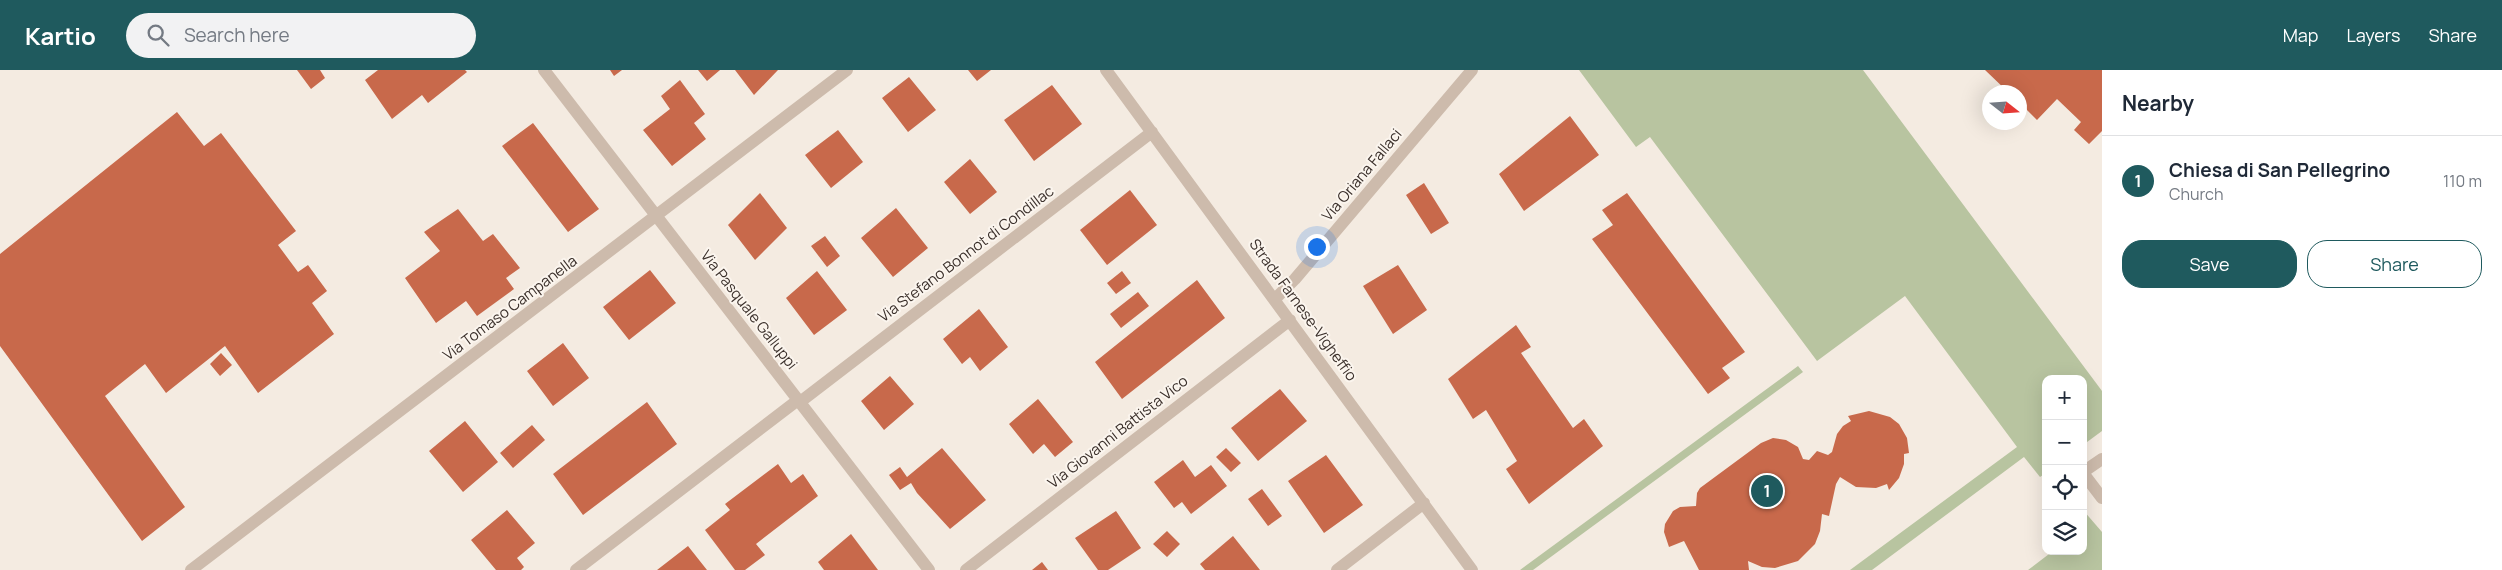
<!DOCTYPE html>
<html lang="en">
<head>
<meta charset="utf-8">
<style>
	body { margin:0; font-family:Manrope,sans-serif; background:#f2f2f3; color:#1f2937 }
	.controls { position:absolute; right:15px; bottom:15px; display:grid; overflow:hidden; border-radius:10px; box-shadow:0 5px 20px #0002 }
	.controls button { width:45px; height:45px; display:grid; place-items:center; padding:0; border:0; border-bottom:1px solid #e0e1e3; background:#fff; color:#1f2937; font:25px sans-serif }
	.compass { position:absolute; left:1982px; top:15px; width:45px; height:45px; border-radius:50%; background:#fff; box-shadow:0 5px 20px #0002; rotate:107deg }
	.you { position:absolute; left:1316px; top:176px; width:18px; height:18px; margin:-12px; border:4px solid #fff; border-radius:50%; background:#1a73e8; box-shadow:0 0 0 8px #1a73e833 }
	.badge { display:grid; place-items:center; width:32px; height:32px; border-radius:50%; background:#1f5a5e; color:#fff; font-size:16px; font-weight:700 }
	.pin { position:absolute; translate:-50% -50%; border:2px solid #fff; box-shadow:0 1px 5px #0006 }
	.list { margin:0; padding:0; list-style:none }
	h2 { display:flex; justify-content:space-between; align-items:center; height:65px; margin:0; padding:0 20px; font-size:21px }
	h2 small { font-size:16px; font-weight:400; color:#747a83 }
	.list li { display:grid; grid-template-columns:32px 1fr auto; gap:15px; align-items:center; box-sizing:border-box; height:90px; padding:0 20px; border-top:1px solid #e0e1e3 }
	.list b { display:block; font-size:19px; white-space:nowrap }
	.list p { margin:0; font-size:16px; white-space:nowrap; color:#747a83 }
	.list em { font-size:16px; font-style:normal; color:#747a83 }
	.actions { display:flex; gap:10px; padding:15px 20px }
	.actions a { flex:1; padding:11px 0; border:1px solid #1f5a5e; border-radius:20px; text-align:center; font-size:18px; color:#1f5a5e }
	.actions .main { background:#1f5a5e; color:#fff }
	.icon { flex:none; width:28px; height:28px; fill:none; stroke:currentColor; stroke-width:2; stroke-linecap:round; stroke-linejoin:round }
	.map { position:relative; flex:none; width:2102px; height:500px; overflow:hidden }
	header { display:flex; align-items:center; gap:30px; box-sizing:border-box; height:70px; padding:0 25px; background:#1f5a5e; color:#fff }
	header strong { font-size:24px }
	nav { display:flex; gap:28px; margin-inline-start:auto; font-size:18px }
	.search { width:350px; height:45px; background:#f2f2f3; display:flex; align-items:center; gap:12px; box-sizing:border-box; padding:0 18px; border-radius:28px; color:#747a83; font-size:19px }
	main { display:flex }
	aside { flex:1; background:#fff }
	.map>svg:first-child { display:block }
	.green { fill:#b8c4a0 }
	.building { fill:#c8694b }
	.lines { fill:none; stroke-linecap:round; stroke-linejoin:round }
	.minor { stroke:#cdbbac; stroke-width:12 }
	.labels { text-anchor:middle; stroke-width:4; stroke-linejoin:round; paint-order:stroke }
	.street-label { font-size:15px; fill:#3b302b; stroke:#fbf5ee }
</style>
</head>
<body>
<header>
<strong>Kartio</strong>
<div class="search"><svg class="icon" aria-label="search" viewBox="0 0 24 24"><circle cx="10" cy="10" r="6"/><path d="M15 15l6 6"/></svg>Search here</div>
<nav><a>Map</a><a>Layers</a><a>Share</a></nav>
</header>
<main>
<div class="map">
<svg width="2102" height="500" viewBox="0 0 2102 500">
	<rect width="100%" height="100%" fill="#f4ebe1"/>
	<path class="green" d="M1579 0H1863L2102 321V361L2083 375V309H2046V403L2040 407 2024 387 1872 500H1850L2017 377 1905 226 1817 291 1650 67 1636 77Z
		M1798 296 1803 302 1533 500H1520Z
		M2083 440 2102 462V500H2028L2053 481H2083Z"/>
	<path class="building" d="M297 0H320L325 8 311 19Z
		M378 0H465L467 2 428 33 422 25 392 49 365 10Z
		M610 0H622L614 6Z
		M698 0H720L707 11Z
		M735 0H778L754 25Z
		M968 0H991L977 11Z
		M1985 0H2102V61L2089 74 2074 60 2081 52 2057 29 2037 50 2020 33V22H2008Z
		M909 7 936 40 908 62 882 28Z
		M680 10 705 44 694 53 706 69 672 96 643 60 670 39 661 26Z
		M1052 15 1082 54 1034 91 1004 50Z
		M177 42 204 76 221 63 296 161 278 175 298 202 308 195 327 221 312 233 334 264 258 323 225 276 166 323 145 294 105 326 185 437 142 471 0 276V184Z
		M1570 46 1599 85 1524 141 1499 104Z
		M533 53 599 139 568 162 502 76Z
		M838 60 863 92 831 118 805 85Z
		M970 89 997 122 970 144 944 112Z
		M1424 113 1449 153 1431 164 1406 125Z
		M1130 120 1157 155 1107 195 1080 160Z
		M760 123 787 158 755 190 728 155Z
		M1627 123 1745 282 1722 298 1730 308 1708 324 1592 169 1613 155 1602 140Z
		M896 138 928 178 893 207 861 168Z
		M458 139 483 171 493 164 520 198 506 208 514 219 477 246 466 231 436 253 405 208 440 181 424 162Z
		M825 166 840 186 827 197 811 176Z
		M1398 195 1427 240 1393 264 1363 216Z
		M650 200 676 233 629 270 603 237Z
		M817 201 847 240 814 265 786 228Z
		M1122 201 1131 213 1116 224 1107 213Z
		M1197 210 1225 248 1122 329 1095 292Z
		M1138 222 1149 236 1121 258 1110 244Z
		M979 239 1008 277 980 301 970 287 962 294 943 269Z
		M1516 255 1531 277 1521 283 1573 358 1584 349 1603 376 1529 434 1506 399 1517 391 1486 340 1473 349 1448 309Z
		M563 273 589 308 553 336 527 301Z
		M221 283 232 295 220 306 210 294Z
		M890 306 914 334 884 360 861 331Z
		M1280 319 1307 351 1258 391 1231 358Z
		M1038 329 1073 372 1055 387 1044 374 1033 384 1009 354Z
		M647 332 677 374 583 445 553 404Z
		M1869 341 1890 347 1899 354 1907 368 1909 383 1904 384V394L1899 408 1889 420 1887 414 1876 418 1856 417 1840 407 1836 414 1829 446 1822 444 1820 461 1815 474 1798 491 1775 498 1762 497 1748 491 1749 500H1699L1684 471 1669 477 1664 462 1665 454 1673 441 1680 437 1696 436 1697 423 1700 418 1761 373 1773 368 1786 370 1798 377 1803 389 1809 390 1817 381 1828 385 1832 382 1837 364 1843 356 1851 351 1848 346Z
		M465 351 498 392 463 422 429 381Z
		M532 355 545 370 513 398 500 383Z
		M942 378 986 430 950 459 917 423 911 413 900 420 889 405 900 397 907 407Z
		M1226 378 1241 393 1231 402 1216 387Z
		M1326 385 1363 435 1324 463 1288 411Z
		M1183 390 1195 407 1211 395 1227 416 1191 444 1182 432 1174 438 1154 412Z
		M778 394 791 413 803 404 818 426 756 474 765 485 745 500H735L705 460 730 440 725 434Z
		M1262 419 1282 446 1268 456 1248 429Z
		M507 440 535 473 517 488 524 497 521 500H496L471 470Z
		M1116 441 1141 478 1108 500H1098L1075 468Z
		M1167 461 1180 474 1167 487 1153 474Z
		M851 464 878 500H824L818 492Z
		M1233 466 1260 500H1205L1200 494Z
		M688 476 707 500H657Z
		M1042 492 1048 500H1032Z"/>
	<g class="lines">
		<path class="minor" d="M544 0 929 500
			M1106 0 1472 500
			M1275 229 1295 209 1472 0
			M800 332 1152 62
			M2083 402 2102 389
			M2083 403 2102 428
			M191 500 847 0
			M576 500 798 330
			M966 500 1290 250
			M1337 500 1424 433"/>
	</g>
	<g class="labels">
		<g class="street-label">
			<text transform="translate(1362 105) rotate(-50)" y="5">Via Oriana Fallaci</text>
			<text transform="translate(966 184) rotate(-37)" y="5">Via Stefano Bonnot di Condillac</text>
			<text transform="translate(510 238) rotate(-37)" y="5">Via Tomaso Campanella</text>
			<text transform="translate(749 240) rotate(52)" y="5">Via Pasquale Galluppi</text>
			<text transform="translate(1303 240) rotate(54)" y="5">Strada Farnese-Vigheffio</text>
			<text transform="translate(1118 362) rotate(-38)" y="5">Via Giovanni Battista Vico</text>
		</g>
	</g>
</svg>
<div class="controls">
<button>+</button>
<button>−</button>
<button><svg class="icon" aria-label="locate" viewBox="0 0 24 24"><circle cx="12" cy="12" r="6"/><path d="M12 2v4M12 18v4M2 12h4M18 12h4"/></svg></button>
<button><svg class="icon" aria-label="layers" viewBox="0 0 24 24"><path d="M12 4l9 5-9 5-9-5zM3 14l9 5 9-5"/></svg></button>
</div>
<svg class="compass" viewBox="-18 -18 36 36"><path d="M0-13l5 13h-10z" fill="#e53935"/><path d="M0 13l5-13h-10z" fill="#747a83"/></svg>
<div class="you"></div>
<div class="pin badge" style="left:1767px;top:421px">1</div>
</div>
<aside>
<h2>Nearby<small></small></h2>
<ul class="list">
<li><span class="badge">1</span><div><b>Chiesa di San Pellegrino</b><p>Church</p></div><em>110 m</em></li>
</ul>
<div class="actions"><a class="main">Save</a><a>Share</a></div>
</aside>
</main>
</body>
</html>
